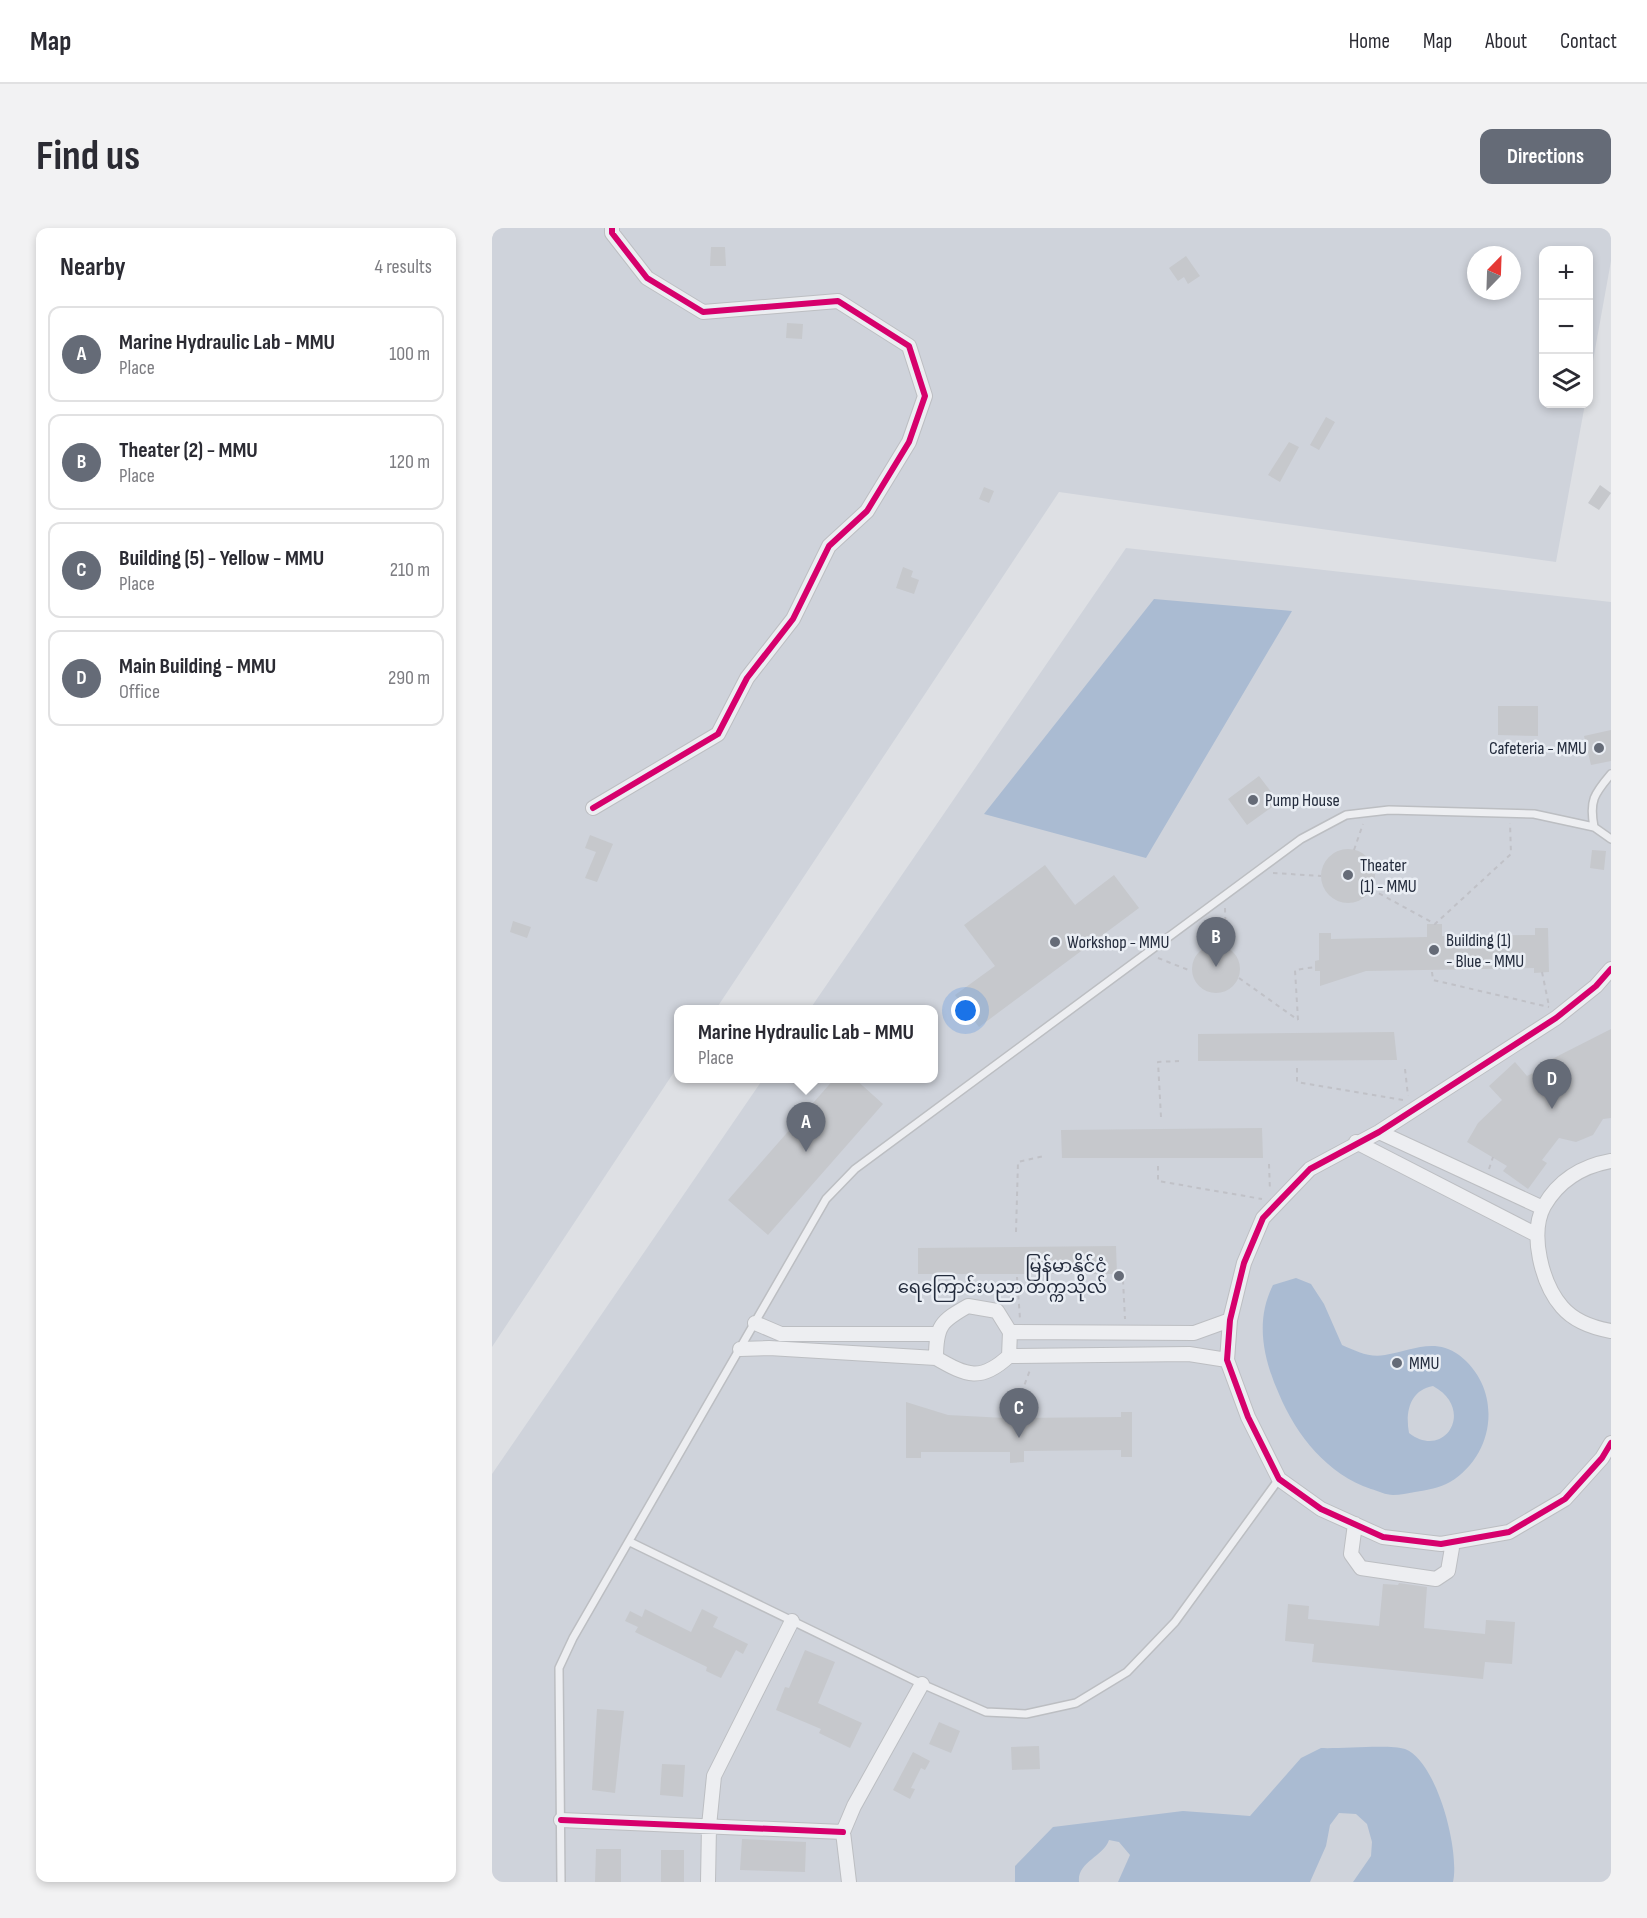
<!DOCTYPE html>
<html lang="en">
<head>
<meta charset="utf-8">
<style>
	body { margin:0; font-family:"Sofia Sans Condensed","Noto Sans Myanmar",sans-serif; background:#f2f2f3; color:#2b2b33 }
	.controls { position:absolute; right:18px; top:18px; display:grid; overflow:hidden; border-radius:12px; box-shadow:0 3px 9px #0003 }
	.controls button { width:54px; height:54px; display:grid; place-items:center; padding:0; border:0; border-bottom:2px solid #e1e1e2; background:#fff; color:#2b2b33; font:30px sans-serif }
	.compass { position:absolute; left:975px; top:18px; width:54px; height:54px; border-radius:50%; background:#fff; box-shadow:0 3px 9px #0003; rotate:23deg }
	.you { position:absolute; left:474px; top:783px; width:21px; height:21px; margin:-15px; border:4px solid #fff; border-radius:50%; background:#1a73e8; box-shadow:0 0 0 9px #1a73e833 }
	.badge { display:grid; place-items:center; width:39px; height:39px; border-radius:50%; background:#656b77; color:#fff; font-size:20px; font-weight:700 }
	.pin { position:absolute; translate:-50% -50px; filter:drop-shadow(0 2px 3px #0008) }
	.pin::after { content:''; position:absolute; top:32px; width:21px; height:18px; background:inherit; clip-path:polygon(0 0,100% 0,50% 100%) }
	.popup { position:absolute; left:182px; top:777px; width:264px; height:78px; box-sizing:border-box; display:grid; place-content:center; border-radius:12px; background:#fff; filter:drop-shadow(0 2px 4px #0005); font-size:20px; white-space:nowrap; color:#7c7c81 }
	.popup b { font-size:22px; color:#2b2b33 }
	.popup::after { content:''; position:absolute; left:50%; top:100%; margin-left:-12px; border:12px solid transparent; border-top-color:#fff }
	.list { margin:0; padding:0; list-style:none }
	h2 { display:flex; justify-content:space-between; align-items:center; height:78px; margin:0; padding:0 24px; font-size:26px }
	h2 small { font-size:20px; font-weight:400; color:#7c7c81 }
	.list li { display:grid; grid-template-columns:39px 1fr auto; gap:18px; align-items:center; box-sizing:border-box; height:96px; margin:0 12px 12px; padding:0 12px; border:2px solid #e1e1e2; border-radius:12px }
	.list b { display:block; font-size:22px; white-space:nowrap }
	.list p { margin:0; font-size:20px; white-space:nowrap; color:#7c7c81 }
	.list em { font-size:20px; font-style:normal; color:#7c7c81 }
	.icon { flex:none; width:33px; height:33px; fill:none; stroke:currentColor; stroke-width:2; stroke-linecap:round; stroke-linejoin:round }
	.map { position:relative; flex:none; width:1119px; height:1654px; overflow:hidden; border-radius:12px }
	header { display:flex; align-items:center; gap:36px; box-sizing:border-box; height:84px; padding:0 30px; background:#fff; border-bottom:2px solid #e1e1e2 }
	header strong { font-size:28px }
	nav { display:flex; gap:33px; margin-inline-start:auto; font-size:21px }
	.intro { display:flex; align-items:center; justify-content:space-between; box-sizing:border-box; height:144px; padding:0 36px }
	h1 { margin:0; font-size:42px }
	.button { padding:15px 27px; border-radius:12px; background:#656b77; color:#fff; font-size:21px; font-weight:700 }
	main { display:flex; gap:36px; padding:0 36px }
	aside { flex:1; background:#fff; border-radius:12px; box-shadow:0 3px 9px #0003 }
	.map>svg:first-child { display:block }
	.built { fill:#cfd3db; fill-rule:evenodd }
	.water { fill:#aabbd2; fill-rule:evenodd }
	.building { fill:#c6c8cc }
	.lines { fill:none; stroke-linecap:round; stroke-linejoin:round }
	.service-casing { stroke:#bcbec2; stroke-width:10 }
	.minor-casing { stroke:#bcbec2; stroke-width:16 }
	.path { stroke:#c0c1c7; stroke-width:2; stroke-dasharray:4.5 4.5; stroke-linecap:butt }
	.service { stroke:#edeef1; stroke-width:7 }
	.minor { stroke:#edeef1; stroke-width:14 }
	.cycleway-casing { stroke:#eaeef4; stroke-width:10 }
	.cycleway { stroke:#d6006c; stroke-width:6 }
	.poi-dot { fill:#656b77; stroke:#eaeef4; stroke-width:2 }
	.labels { text-anchor:middle; stroke-width:5; stroke-linejoin:round; paint-order:stroke }
	.poi-label { font-size:18px; fill:#242c3d; stroke:#eaeef4; text-anchor:start }
</style>
</head>
<body>
<header>
<strong>Map</strong>
<nav><a>Home</a><a>Map</a><a>About</a><a>Contact</a></nav>
</header>
<div class="intro"><h1>Find us</h1><a class="button">Directions</a></div>
<main>
<aside>
<h2>Nearby<small>4 results</small></h2>
<ul class="list">
<li><span class="badge">A</span><div><b>Marine Hydraulic Lab - MMU</b><p>Place</p></div><em>100 m</em></li>
<li><span class="badge">B</span><div><b>Theater (2) - MMU</b><p>Place</p></div><em>120 m</em></li>
<li><span class="badge">C</span><div><b>Building (5) - Yellow - MMU</b><p>Place</p></div><em>210 m</em></li>
<li><span class="badge">D</span><div><b>Main Building - MMU</b><p>Office</p></div><em>290 m</em></li>
</ul>
</aside>
<div class="map">
<svg width="1119" height="1654" viewBox="0 0 1119 1654">
	<rect width="100%" height="100%" fill="#dee0e4"/>
	<path class="built" d="M0 0H1119V33L1097 155 1096 22H1052V176H1093L1064 334 567 264 224 781 186 782V838L0 1119ZM984 27H1020V63H984Z
		M634 320 1119 374V1654H0V1246L271 851 442 850V782L318 781Z"/>
	<path class="water" d="M662 371 800 383 654 630 492 586Z
		M804 1050 819 1056 832 1076 850 1117C864 1123 877 1130 893 1127 919 1123 942 1109 967 1127 1011 1161 1004 1226 958 1254 948 1260 935 1262 923 1264 916 1265 908 1267 901 1267 894 1267 886 1263 879 1261 836 1247 804 1207 787 1166 771 1130 763 1093 781 1057ZM941 1158C984 1181 953 1233 917 1205 913 1184 918 1162 941 1158Z
		M829 1520C848 1521 898 1516 913 1521 945 1533 968 1623 961 1654H861L879 1628 880 1614 875 1596 864 1586 847 1585 838 1597 834 1618 818 1654H626L638 1627 627 1614 617 1612C611 1629 585 1634 587 1654H523V1638L561 1599 691 1583 758 1588 809 1530Z"/>
	<path class="building" d="M219 19H233L234 38H218Z
		M694 28 708 48 696 56 692 49 686 53 677 40Z
		M295 95 311 96 310 111 294 110Z
		M834 189 843 194 827 222 818 217Z
		M797 214 807 219 788 254 776 247Z
		M1108 257 1119 265 1107 282 1096 275Z
		M492 259 502 263 497 275 487 271Z
		M411 339 421 343 419 349 427 352 422 366 404 360Z
		M1006 478H1046V508L1006 507Z
		M1119 502V533L1099 537 1092 508Z
		M767 548 787 574 755 597 736 571Z
		M98 607 121 616 105 654 93 650 104 624 93 620Z
		M829 648a27 27 0 1 1 54 0a27 27 0 1 1-54 0Z
		M1100 622 1114 623 1112 642 1098 640Z
		M553 637 583 677 622 647 647 680 487 799 463 767 503 738 472 697Z
		M21 693 39 699 35 710 18 704Z
		M935 696H950V708L1043 707V700H1056L1057 744 1042 745V740L874 743 828 758V743H823V733L827 732V705H839V711L935 709Z
		M700 741a24 24 0 1 1 48 0a24 24 0 1 1-48 0Z
		M1119 801V890L1111 891 1101 907 1084 914 1067 910 1050 932 1055 935 1036 961 1011 943 1015 938 975 914 986 895 1010 872 997 858 1023 834 1035 848 1059 836 1058 832Z
		M902 804 905 832 706 833V806Z
		M343 850H362L391 876 276 1007 236 972Z
		M770 900 771 930H570L569 902Z
		M624 1018 625 1046H426V1020Z
		M414 1174 456 1187 513 1190 629 1189V1184H640V1229H629V1222L532 1223V1234L518 1235V1224H429V1230H414Z
		M907 1355 935 1359 932 1400 993 1406 994 1392 1023 1394 1020 1436 993 1434 991 1451 820 1434 822 1416 793 1413 796 1376 817 1378 816 1391 887 1398 891 1356 906 1357Z
		M153 1381 199 1404 210 1381 226 1389 221 1399 256 1416 251 1426 244 1422 229 1450 214 1443 215 1439 143 1404 146 1399 133 1393 138 1383 150 1389Z
		M313 1422 343 1434 326 1475 370 1495 358 1520 327 1505 329 1501 284 1482 293 1459 297 1460Z
		M105 1481 132 1483 123 1565 100 1562Z
		M447 1494 468 1503 459 1525 437 1516Z
		M547 1518 548 1541 520 1542 519 1519Z
		M421 1524 438 1533 433 1542 429 1540 419 1560 423 1561 418 1571 401 1562Z
		M170 1536 193 1537 191 1569 168 1567Z
		M250 1611 314 1614 313 1644 248 1642Z
		M104 1621H129V1654H103Z
		M169 1622H192V1654H169Z"/>
	<g class="lines">
		<defs>
			<path id="service" d="M1102 599C1097 573 1102 566 1119 546
				M138 1314 430 1456 494 1484 534 1486 584 1475 635 1444 683 1394 787 1251
				M69 1654 67 1440 81 1410 334 971 363 941 809 611 854 587 897 582 1042 586 1102 599 1119 611"/>
			<path id="minor" d="M101 580 226 506 255 450 301 391 337 318 375 283 417 214 433 168 417 118 346 73 211 84 155 50 120 5V0
				M1119 741 1104 758 1064 790 887 904 818 941 771 990 752 1035 738 1092 735 1132 756 1189 787 1251 829 1281 891 1309 949 1316 1017 1304 1073 1271 1110 1230 1119 1215
				M887 904 1051 980
				M864 914 1045 1007
				M1119 933C1091 938 1067 952 1052 978 1037 1006 1050 1056 1070 1079 1082 1093 1102 1100 1119 1103
				M476 1078 505 1083 518 1104 517 1128C489 1154 475 1148 444 1130 444 1098 449 1093 476 1078Z
				M263 1095 289 1106H444
				M518 1104 702 1105 738 1092
				M248 1121 277 1120 444 1130
				M517 1128 697 1126 735 1132
				M863 1296 859 1326 869 1340 944 1351 956 1343 961 1314
				M69 1592 351 1604
				M216 1654 217 1598 222 1548 300 1393
				M357 1654 351 1604 362 1578 430 1456"/>
		</defs>
		<use href="#service" class="service-casing"/>
		<use href="#minor" class="minor-casing"/>
		<path class="path" d="M862 622 871 596
			M781 645 829 648
			M879 661 943 696 1019 626 1018 595
			M733 680 734 719
			M666 730 699 743
			M940 744 941 752 1057 779
			M1050 744 1057 778
			M747 750 806 792
			M806 792 803 742 823 739
			M805 840V854L911 872
			M913 841 916 868
			M669 889 666 834 687 833
			M777 936 778 963
			M666 938V953L770 971
			M997 941 1001 929
			M524 1004 526 934 552 928
			M525 1049 528 1091
			M631 1052 633 1091
			M520 1190 538 1142"/>
		<use href="#service" class="service"/>
		<use href="#minor" class="minor"/>
		<defs>
			<path id="cycleway" d="M101 580 226 506 255 450 301 391 337 318 375 283 417 214 433 168 417 118 346 73 211 84 155 50 120 5V0
				M1119 741 1104 758 1064 790 887 904 818 941 771 990 752 1035 738 1092 735 1132 756 1189 787 1251 829 1281 891 1309 949 1316 1017 1304 1073 1271 1110 1230 1119 1215
				M69 1592 351 1604"/>
		</defs>
		<use href="#cycleway" class="cycleway-casing"/>
		<use href="#cycleway" class="cycleway"/>
	</g>
	<g class="poi-dot">
		<circle cx="1107" cy="520" r="6"/>
		<circle cx="761" cy="572" r="6"/>
		<circle cx="856" cy="647" r="6"/>
		<circle cx="563" cy="714" r="6"/>
		<circle cx="942" cy="722" r="6"/>
		<circle cx="627" cy="1048" r="6"/>
		<circle cx="905" cy="1135" r="6"/>
	</g>
	<g class="labels">
		<g class="poi-label">
			<text x="1095" y="526" text-anchor="end">Cafeteria - MMU</text>
			<text x="773" y="578">Pump House</text>
			<text x="868" y="643">Theater<tspan x="868" dy="21">(1) - MMU</tspan></text>
			<text x="954" y="718">Building (1)<tspan x="954" dy="21">- Blue - MMU</tspan></text>
			<text x="575" y="720">Workshop - MMU</text>
			<text x="615" y="1044" text-anchor="end">မြန်မာနိုင်ငံ<tspan x="615" dy="21">ရေကြောင်းပညာ တက္ကသိုလ်</tspan></text>
			<text x="917" y="1141">MMU</text>
		</g>
	</g>
</svg>
<div class="controls">
<button>+</button>
<button>−</button>
<button><svg class="icon" aria-label="layers" viewBox="0 0 24 24"><path d="M12 4l9 5-9 5-9-5zM3 14l9 5 9-5"/></svg></button>
</div>
<svg class="compass" viewBox="-18 -18 36 36"><path d="M0-13l5 13h-10z" fill="#e53935"/><path d="M0 13l5-13h-10z" fill="#7c7c81"/></svg>
<div class="you"></div>
<div class="pin badge" style="left:314px;top:924px">A</div>
<div class="popup"><b>Marine Hydraulic Lab - MMU</b>Place</div>
<div class="pin badge" style="left:724px;top:739px">B</div>
<div class="pin badge" style="left:527px;top:1210px">C</div>
<div class="pin badge" style="left:1060px;top:881px">D</div>
</div>
</main>
</body>
</html>
